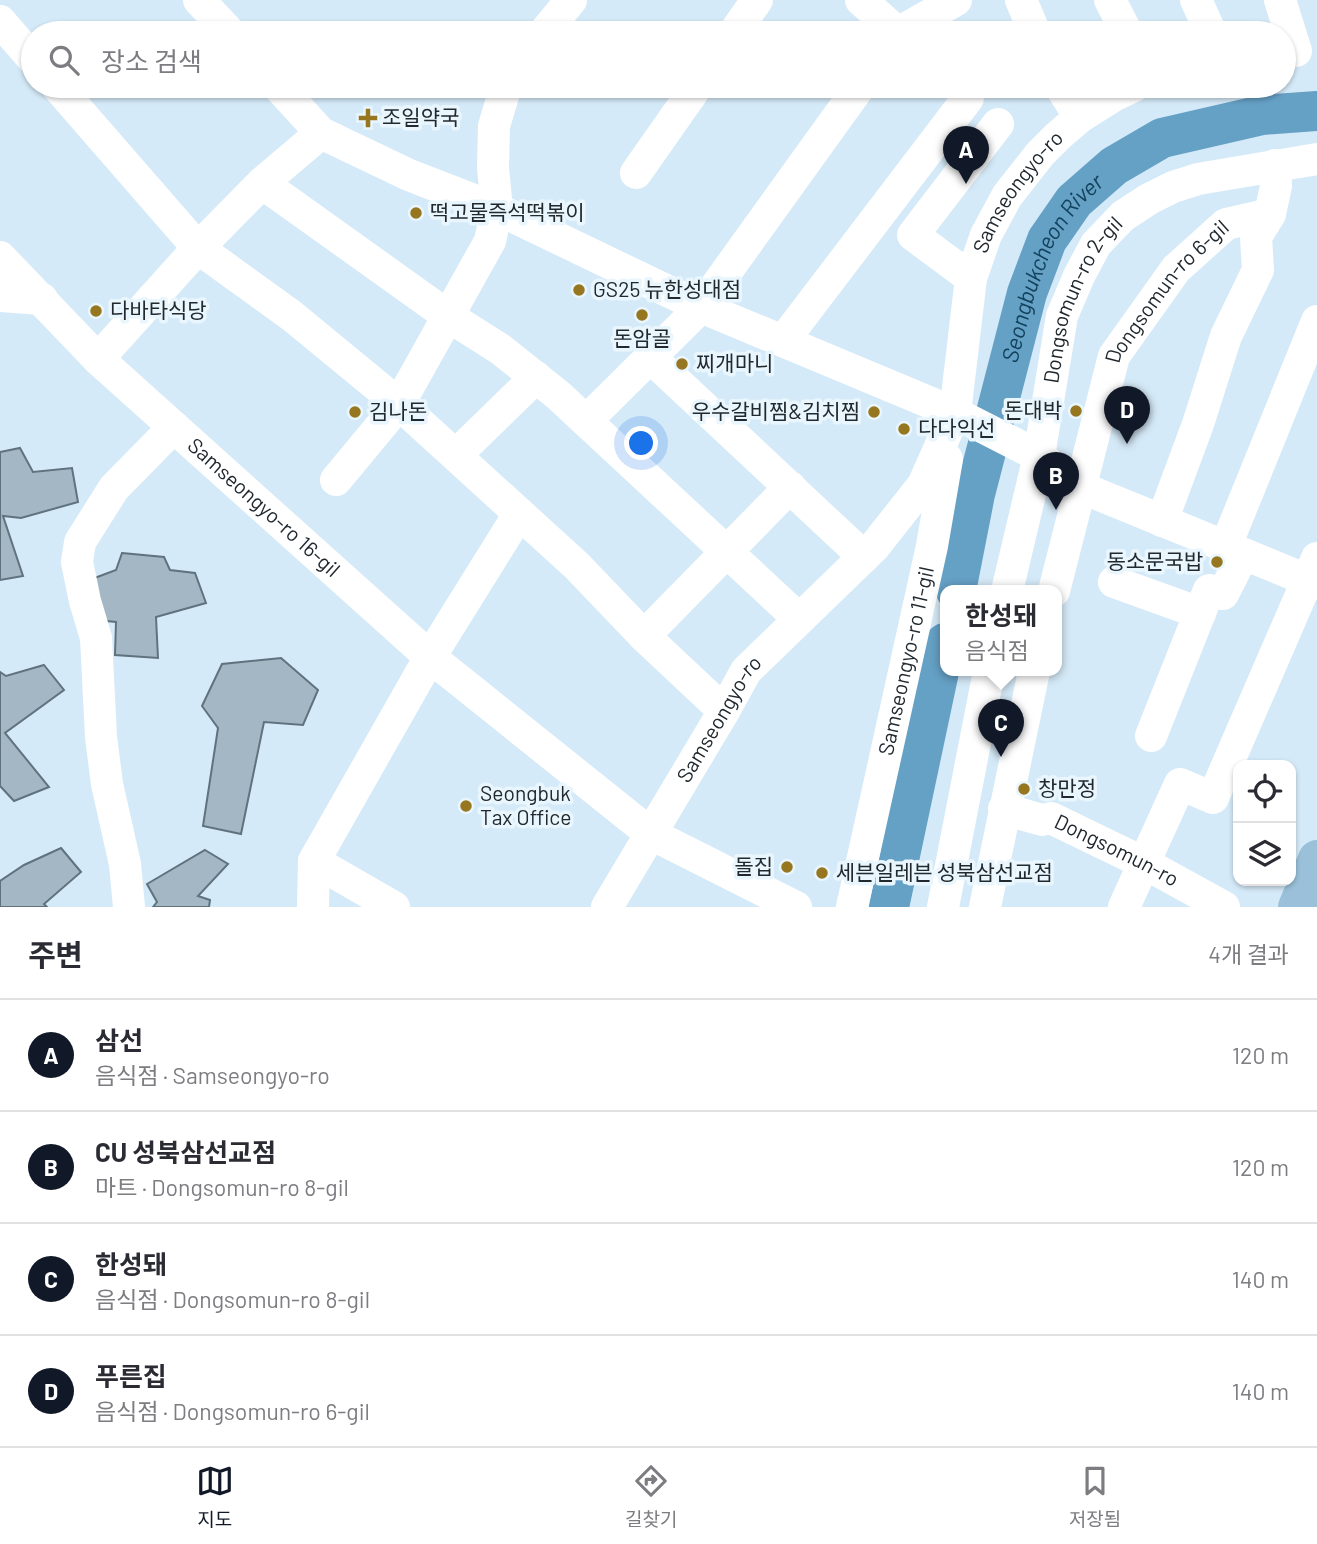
<!DOCTYPE html>
<html lang="ko">
<head>
<meta charset="utf-8">
<style>
	body { margin:0; font-family:Barlow,"Noto Sans KR",sans-serif; background:#f7f7f7; color:#2b2b33 }
	.controls { position:absolute; right:21px; bottom:21px; display:grid; overflow:hidden; border-radius:14px; box-shadow:0 2px 5px #0004 }
	.controls button { width:63px; height:63px; display:grid; place-items:center; padding:0; border:0; border-bottom:2px solid #e1e1e2; background:#fff; color:#2b2b33; font:35px sans-serif }
	.you { position:absolute; left:642px; top:444px; width:24px; height:24px; margin:-18px; border:5px solid #fff; border-radius:50%; background:#1a73e8; box-shadow:0 0 0 10px #1a73e833 }
	.badge { display:grid; place-items:center; width:46px; height:46px; border-radius:50%; background:#111827; color:#fff; font-size:23px; font-weight:700 }
	.pin { position:absolute; translate:-50% -58px; filter:drop-shadow(0 2px 4px #0008) }
	.pin::after { content:''; position:absolute; top:37px; width:24px; height:21px; background:inherit; clip-path:polygon(0 0,100% 0,50% 100%) }
	.popup { position:absolute; left:940px; top:585px; width:122px; height:91px; box-sizing:border-box; display:grid; place-content:center; border-radius:14px; background:#fff; filter:drop-shadow(0 2px 5px #0005); font-size:23px; white-space:nowrap; color:#7c7c81 }
	.popup b { font-size:26px; color:#2b2b33 }
	.popup::after { content:''; position:absolute; left:50%; top:100%; margin-left:-14px; border:14px solid transparent; border-top-color:#fff }
	.list { margin:0; padding:0; list-style:none }
	h2 { display:flex; justify-content:space-between; align-items:center; height:91px; margin:0; padding:0 28px; font-size:30px }
	h2 small { font-size:23px; font-weight:400; color:#7c7c81 }
	.list li { display:grid; grid-template-columns:46px 1fr auto; gap:21px; align-items:center; box-sizing:border-box; height:112px; padding:0 28px; border-top:2px solid #e1e1e2 }
	.list b { display:block; font-size:26px; white-space:nowrap }
	.list p { margin:0; font-size:23px; white-space:nowrap; color:#7c7c81 }
	.list em { font-size:23px; font-style:normal; color:#7c7c81 }
	.icon { flex:none; width:38px; height:38px; fill:none; stroke:currentColor; stroke-width:2; stroke-linecap:round; stroke-linejoin:round }
	.map { position:relative; flex:none; width:1317px; height:907px; overflow:hidden }
	.search { position:absolute; background:#fff; box-shadow:0 2px 5px #0004; left:21px; right:21px; top:21px; height:77px; display:flex; align-items:center; gap:18px; box-sizing:border-box; padding:0 24px; border-radius:38px; color:#7c7c81; font-size:26px }
	.sheet { height:539px; background:#fff }
	nav { display:flex; justify-content:space-around; align-items:center; box-sizing:border-box; height:98px; border-top:2px solid #e1e1e2; background:#fff; font-size:19px; color:#7c7c81 }
	nav a { display:grid; justify-items:center; gap:4px }
	nav .on { color:#111827 }
	.map>svg:first-child { display:block }
	.lines { fill:none; stroke-linecap:round; stroke-linejoin:round }
	.river { stroke:#65a0c5; stroke-width:40 }
	.building { fill:#a3b7c4; stroke:#60727e; stroke-width:2 }
	.minor { stroke:#fff; stroke-width:32 }
	.major { stroke:#9ac1d9; stroke-width:38 }
	.poi-dot { fill:#96771f; stroke:#e9f6fe; stroke-width:2.5 }
	.labels { text-anchor:middle; stroke-width:7; stroke-linejoin:round; paint-order:stroke }
	.poi-label { font-size:21px; fill:#21292e; stroke:#e9f6fe; text-anchor:start }
	.street-label { font-size:21px; fill:#21292e; stroke:#e9f6fe }
	.water-label { font-size:23px; font-style:italic; fill:#13425d; stroke:#e9f6fe }
</style>
</head>
<body>
<div class="map">
<svg width="1317" height="907" viewBox="0 0 1317 907">
	<rect width="100%" height="100%" fill="#d5eaf8"/>
	<g class="lines">
		<g class="river">
			<path id="s1" d="M956 591 975 494 1027 293 1047 240 1074 201 1114 166 1162 138 1262 115 1317 111"/>
			<path d="M889 907 945 643"/>
		</g>
	</g>
	<path class="building" d="M20 448 33 472 72 468 78 502 21 518 3 516 23 576 0 580V452Z
		M122 553 164 557 170 570 195 573 206 603 156 617 158 658 115 655 116 622 96 620 92 579 116 570Z
		M281 658 318 690 303 725 264 722 241 834 203 826 218 728 202 706 222 664Z
		M44 665 64 690 5 733 49 787 14 801 0 786V672L6 676Z
		M61 848 81 872 44 904 47 907H0V881L24 865Z
		M205 850 228 864 198 896 210 900 209 907H153L157 902 147 884Z"/>
	<g class="lines">
		<g class="minor">
			<path d="M199 0 230 33"/>
			<path d="M861 0 898 33"/>
			<path d="M1021 0 1035 33"/>
			<path d="M1110 0 1127 33"/>
			<path d="M1196 0 1211 33"/>
			<path d="M1280 0 1296 51"/>
			<path d="M0 21 33 59"/>
			<path d="M544 33 571 0"/>
			<path d="M734 33 757 0"/>
			<path d="M898 33 956 0"/>
			<path d="M57 86 198 248 292 316 399 404 577 566 644 636 724 711"/>
			<path d="M278 86 321 133 409 175 497 209 701 307 955 413 1039 456 1080 487 1317 584"/>
			<path d="M1060 86 1080 117"/>
			<path d="M636 173 697 86"/>
			<path d="M262 183 448 316 500 349 558 395 799 619"/>
			<path id="s2" d="M0 257 98 359 430 657 651 834 796 907"/>
			<path d="M971 278 913 235 998 124"/>
			<path d="M0 296 42 299"/>
			<path d="M783 341 968 98"/>
			<path d="M649 356 864 557"/>
			<path d="M98 359 198 248 262 183 321 133"/>
			<path d="M586 421 701 307 860 86"/>
			<path d="M456 455 536 377"/>
			<path d="M336 480 399 404 490 241 497 209 493 168 494 126 506 86"/>
			<path d="M1162 521 1198 424 1226 336 1258 270 1256 237 1270 214 1276 186 1275 165"/>
			<path d="M1225 548 1317 321"/>
			<path d="M1114 582 1200 613"/>
			<path id="s3" d="M1007 591 1039 456 1062 316 1079 276 1096 244 1123 216 1149 199 1173 187 1198 179 1317 159"/>
			<path id="s4" d="M1054 591 1114 356 1176 269 1226 224 1270 214"/>
			<path d="M644 636 790 487"/>
			<path d="M1151 736 1209 590 1223 594 1243 555"/>
			<path id="s5" d="M1004 809 1042 820 1051 818 1144 863 1224 907"/>
			<path d="M314 861 394 907"/>
			<path d="M129 907 125 864 107 784 101 737 96 638 85 601 77 562 80 542 114 488 174 427"/>
			<path d="M313 907 314 861 430 657 519 514"/>
			<path id="s6" d="M607 907 724 711 746 671 874 547 923 485 955 413 971 278 986 235 1007 196 1040 154 1058 136 1080 117 1115 95 1134 86"/>
			<path id="s7" d="M852 907 932 546 947 459"/>
			<path d="M943 907 989 671"/>
			<path d="M985 907 1034 671"/>
			<path d="M1124 907 1180 784 1213 798 1317 558"/>
		</g>
		<path class="major" d="M1297 907 1317 859"/>
	</g>
	<g class="poi-dot">
		<path d="M364.5 107.5h7v7h7v7h-7v7h-7v-7h-7v-7h7z"/>
		<circle cx="416" cy="213" r="7"/>
		<circle cx="579" cy="290" r="7"/>
		<circle cx="96" cy="311" r="7"/>
		<circle cx="642" cy="315" r="7"/>
		<circle cx="682" cy="364" r="7"/>
		<circle cx="1076" cy="411" r="7"/>
		<circle cx="355" cy="412" r="7"/>
		<circle cx="874" cy="412" r="7"/>
		<circle cx="904" cy="429" r="7"/>
		<circle cx="1217" cy="562" r="7"/>
		<circle cx="1024" cy="789" r="7"/>
		<circle cx="466" cy="806" r="7"/>
		<circle cx="787" cy="867" r="7"/>
		<circle cx="822" cy="873" r="7"/>
	</g>
	<g class="labels">
		<g class="poi-label">
			<text x="382" y="125">조일약국</text>
			<text x="430" y="220">떡고물즉석떡볶이</text>
			<text x="593" y="297">GS25 뉴한성대점</text>
			<text x="110" y="318">다바타식당</text>
			<text x="642" y="346" text-anchor="middle">돈암골</text>
			<text x="696" y="371">찌개마니</text>
			<text x="1062" y="418" text-anchor="end">돈대박</text>
			<text x="369" y="419">김나돈</text>
			<text x="860" y="419" text-anchor="end">우수갈비찜&amp;김치찜</text>
			<text x="918" y="436">다다익선</text>
			<text x="1203" y="569" text-anchor="end">동소문국밥</text>
			<text x="1038" y="796">창만정</text>
			<text x="480" y="801">Seongbuk<tspan x="480" dy="24">Tax Office</tspan></text>
			<text x="773" y="874" text-anchor="end">돌집</text>
			<text x="836" y="880">세븐일레븐 성북삼선교점</text>
		</g>
		<g class="street-label">
			<text dy="7" stroke="none"><textPath href="#s6" startOffset="845">Samseongyo-ro</textPath></text>
			<text dy="7" stroke="none"><textPath href="#s4" startOffset="326">Dongsomun-ro 6-gil</textPath></text>
			<text dy="7" stroke="none"><textPath href="#s3" startOffset="303">Dongsomun-ro 2-gil</textPath></text>
			<text dy="7" stroke="none"><textPath href="#s2" startOffset="364">Samseongyo-ro 16-gil</textPath></text>
			<text dy="7" stroke="none"><textPath href="#s7" startOffset="252">Samseongyo-ro 11-gil</textPath></text>
			<text dy="7" stroke="none"><textPath href="#s6" startOffset="219">Samseongyo-ro</textPath></text>
			<text dy="7" stroke="none"><textPath href="#s5" startOffset="122">Dongsomun-ro</textPath></text>
		</g>
		<g class="water-label">
			<text dy="8" stroke="none"><textPath href="#s1" startOffset="340">Seongbukcheon River</textPath></text>
		</g>
	</g>
</svg>
<div class="controls">
<button><svg class="icon" aria-label="locate" viewBox="0 0 24 24"><circle cx="12" cy="12" r="6"/><path d="M12 2v4M12 18v4M2 12h4M18 12h4"/></svg></button>
<button><svg class="icon" aria-label="layers" viewBox="0 0 24 24"><path d="M12 4l9 5-9 5-9-5zM3 14l9 5 9-5"/></svg></button>
</div>
<div class="you"></div>
<div class="pin badge" style="left:966px;top:184px">A</div>
<div class="pin badge" style="left:1056px;top:510px">B</div>
<div class="pin badge" style="left:1001px;top:757px">C</div>
<div class="popup"><b>한성돼</b>음식점</div>
<div class="pin badge" style="left:1127px;top:444px">D</div>
<div class="search"><svg class="icon" aria-label="search" viewBox="0 0 24 24"><circle cx="10" cy="10" r="6"/><path d="M15 15l6 6"/></svg>장소 검색</div>
</div>
<section class="sheet">
<h2>주변<small>4개 결과</small></h2>
<ul class="list">
<li><span class="badge">A</span><div><b>삼선</b><p>음식점 · Samseongyo-ro</p></div><em>120 m</em></li>
<li><span class="badge">B</span><div><b>CU 성북삼선교점</b><p>마트 · Dongsomun-ro 8-gil</p></div><em>120 m</em></li>
<li><span class="badge">C</span><div><b>한성돼</b><p>음식점 · Dongsomun-ro 8-gil</p></div><em>140 m</em></li>
<li><span class="badge">D</span><div><b>푸른집</b><p>음식점 · Dongsomun-ro 6-gil</p></div><em>140 m</em></li>
</ul>
</section>
<nav>
<a class="on"><svg class="icon" aria-label="map" viewBox="0 0 24 24"><path d="M3 6l6-2 6 2 6-2v14l-6 2-6-2-6 2zM9 4v14M15 6v14"/></svg>지도</a>
<a><svg class="icon" aria-label="directions" viewBox="0 0 24 24"><path d="M12 3l9 9-9 9-9-9zM9 14v-3h6M13 9l2 2-2 2"/></svg>길찾기</a>
<a><svg class="icon" aria-label="saved" viewBox="0 0 24 24"><path d="M7 4h10v16l-5-4-5 4z"/></svg>저장됨</a>
</nav>
</body>
</html>
